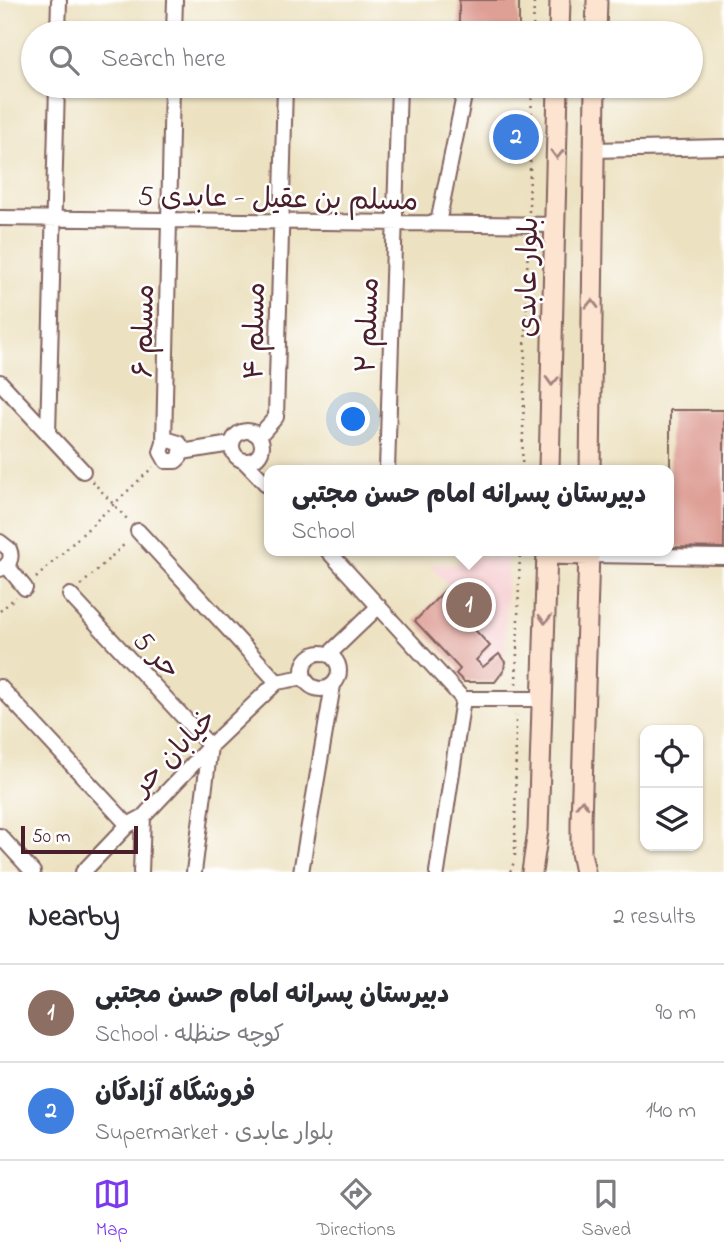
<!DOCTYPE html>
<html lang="en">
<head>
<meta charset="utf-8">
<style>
	body { margin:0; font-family:"Indie Flower","Playpen Sans Arabic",sans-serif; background:#f2f2f3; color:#2b2b33 }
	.controls { position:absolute; right:21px; bottom:21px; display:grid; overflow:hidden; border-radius:14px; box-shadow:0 2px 5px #0004 }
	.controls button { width:63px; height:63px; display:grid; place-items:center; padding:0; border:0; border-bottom:2px solid #e1e1e2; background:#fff; color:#2b2b33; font:35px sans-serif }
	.scale { position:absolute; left:21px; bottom:18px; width:117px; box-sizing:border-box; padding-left:7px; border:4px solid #4a1f2b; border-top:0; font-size:19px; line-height:24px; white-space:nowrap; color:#4a1f2b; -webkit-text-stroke:5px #fff; paint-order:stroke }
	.you { position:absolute; left:354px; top:420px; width:24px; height:24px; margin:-18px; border:5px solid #fff; border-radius:50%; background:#1a73e8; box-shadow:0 0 0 10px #1a73e833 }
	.badge { display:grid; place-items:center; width:46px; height:46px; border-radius:50%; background:#7c3aed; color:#fff; font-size:23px; font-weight:700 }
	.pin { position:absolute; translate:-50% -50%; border:4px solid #fff; box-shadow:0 2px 7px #0006 }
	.popup { position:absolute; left:264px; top:465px; width:410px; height:91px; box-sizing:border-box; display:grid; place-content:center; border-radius:14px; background:#fff; filter:drop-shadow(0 2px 5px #0005); font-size:23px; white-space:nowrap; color:#7c7c81 }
	.popup b { font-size:26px; color:#2b2b33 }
	.popup::after { content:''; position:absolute; left:50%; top:100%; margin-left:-14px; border:14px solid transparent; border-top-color:#fff }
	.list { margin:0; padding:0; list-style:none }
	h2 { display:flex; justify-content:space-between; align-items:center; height:91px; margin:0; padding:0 28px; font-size:30px }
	h2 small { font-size:23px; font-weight:400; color:#7c7c81 }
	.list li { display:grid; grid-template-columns:46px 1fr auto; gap:21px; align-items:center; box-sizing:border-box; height:98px; padding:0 28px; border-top:2px solid #e1e1e2 }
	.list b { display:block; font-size:26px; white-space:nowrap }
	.list p { margin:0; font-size:23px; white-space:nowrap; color:#7c7c81 }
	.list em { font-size:23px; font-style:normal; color:#7c7c81 }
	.icon { flex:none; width:38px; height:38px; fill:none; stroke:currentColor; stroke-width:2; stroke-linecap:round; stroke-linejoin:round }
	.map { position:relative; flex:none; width:724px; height:872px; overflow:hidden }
	.search { position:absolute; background:#fff; box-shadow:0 2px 5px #0004; left:21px; right:21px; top:21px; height:77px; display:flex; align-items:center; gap:18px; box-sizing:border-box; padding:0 24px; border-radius:38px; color:#7c7c81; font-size:26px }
	.sheet { height:287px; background:#fff }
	nav { display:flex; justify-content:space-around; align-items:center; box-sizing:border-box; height:98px; border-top:2px solid #e1e1e2; background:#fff; font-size:19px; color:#7c7c81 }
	nav a { display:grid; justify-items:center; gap:4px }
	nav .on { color:#7c3aed }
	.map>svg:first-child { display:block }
	.built { fill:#f7cfd1 }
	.building { fill:#de9f95 }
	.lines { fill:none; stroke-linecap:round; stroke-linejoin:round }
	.minor-casing { stroke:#83635f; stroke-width:18 }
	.secondary-casing { stroke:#83635f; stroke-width:23 }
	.path { stroke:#83635f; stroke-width:2.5; stroke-dasharray:2 5; stroke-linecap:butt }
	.minor { stroke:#fff; stroke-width:14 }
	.secondary { stroke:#fde4d1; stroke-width:19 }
	.oneway { stroke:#a4827e }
	.labels { text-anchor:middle; stroke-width:5; stroke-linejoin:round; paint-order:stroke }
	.street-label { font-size:28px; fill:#4a1f2b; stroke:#fff }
</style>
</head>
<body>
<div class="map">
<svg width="724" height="872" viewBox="0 0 724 872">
	<rect width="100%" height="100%" fill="#fff"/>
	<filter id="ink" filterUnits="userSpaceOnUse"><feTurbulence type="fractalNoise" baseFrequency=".0143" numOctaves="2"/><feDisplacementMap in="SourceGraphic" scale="14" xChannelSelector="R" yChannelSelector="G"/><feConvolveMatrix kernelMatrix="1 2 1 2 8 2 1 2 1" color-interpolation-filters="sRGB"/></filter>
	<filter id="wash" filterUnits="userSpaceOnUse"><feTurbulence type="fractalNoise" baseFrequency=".00686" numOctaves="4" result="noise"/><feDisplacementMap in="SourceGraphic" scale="28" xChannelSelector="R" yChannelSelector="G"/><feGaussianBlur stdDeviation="1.57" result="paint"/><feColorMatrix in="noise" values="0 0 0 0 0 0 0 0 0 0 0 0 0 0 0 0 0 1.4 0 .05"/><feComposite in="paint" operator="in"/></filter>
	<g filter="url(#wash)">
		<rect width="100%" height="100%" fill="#ece1c0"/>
		<path class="built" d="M459 555 508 557 504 670 495 682H464L456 674 460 669 415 621 449 586 429 564 457 565Z"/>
		<g id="blocks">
			<path class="building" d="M459 0H519V33H459Z
				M670 410H724V548L670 547Z
				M447 588 468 609 462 616 466 620 473 610 482 618 479 624 481 625 475 630 490 646 476 660 483 667 499 654 505 662 504 670 495 682H464L456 674 460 669 415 621Z"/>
		</g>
	</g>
	<g filter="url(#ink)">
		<use href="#blocks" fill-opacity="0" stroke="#83635f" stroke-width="2"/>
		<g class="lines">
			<defs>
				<path id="minor" d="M58 33 59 0
					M174 33 175 0
					M594 150 724 147
					M0 218 556 225
					M438 223 466 86
					M0 382 83 471
					M232 446a15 15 0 1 1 30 0a15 15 0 1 1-30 0Z
					M48 434 57 86
					M259 436 276 417 285 86
					M164 443 169 440 179 443 182 447 180 457 176 461H166L161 452 164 443 172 86
					M182 452 231 444
					M245 462 270 488
					M387 470 399 86
					M138 531 277 682
					M0 542 9 549C13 558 9 566 0 569
					M328 551 463 699
					M589 555 724 557
					M7 566 25 588
					M70 595 210 746 194 872
					M303 671a18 18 0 1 1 36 0a18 18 0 1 1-36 0Z
					M328 655 379 606
					M0 687 128 825
					M463 699H542
					M0 836 33 872
					M83 872 128 825 143 817 210 746 277 682 304 677
					M141 872 143 817
					M301 872 333 685
					M437 872 463 699"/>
				<path id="secondary" d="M559 33 560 0
					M596 33 597 0
					M549 470 558 86
					M590 470 595 86
					M547 554 589 555
					M532 872 538 831 547 551
					M585 872 581 853V823L589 551"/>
			</defs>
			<use href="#minor" class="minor-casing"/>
			<use href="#secondary" class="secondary-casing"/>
			<path class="path" d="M533 33 534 0
				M529 212 532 86
				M522 470 528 239
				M92 481 128 520
				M36 578 153 467
				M81 585 127 542
				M0 611 16 597
				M516 684 520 551
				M515 856 516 715
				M510 872 514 862"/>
			<use href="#minor" class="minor"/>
			<use href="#secondary" class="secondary"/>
		</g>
		<defs><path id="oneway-chevron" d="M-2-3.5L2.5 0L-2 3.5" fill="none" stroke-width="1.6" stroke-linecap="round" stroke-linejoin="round" transform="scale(1.75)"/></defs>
		<g class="oneway">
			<use href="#oneway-chevron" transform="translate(557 154) rotate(91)"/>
			<use href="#oneway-chevron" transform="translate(592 304) rotate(-89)"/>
			<use href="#oneway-chevron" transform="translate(552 381) rotate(92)"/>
			<use href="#oneway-chevron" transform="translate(545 619) rotate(92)"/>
			<use href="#oneway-chevron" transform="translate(582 804) rotate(-88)"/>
		</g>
	</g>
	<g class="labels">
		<g class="street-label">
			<text transform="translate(278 197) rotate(1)" y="10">مسلم بن عقیل - عابدی 5</text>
			<text transform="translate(526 277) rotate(-89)" y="10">بلوار عابدی</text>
			<text transform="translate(366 325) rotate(-88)" y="10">مسلم ۲</text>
			<text transform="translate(142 331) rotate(-89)" y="10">مسلم ۶</text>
			<text transform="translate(253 331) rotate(-89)" y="10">مسلم ۴</text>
			<text transform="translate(158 654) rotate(47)" y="10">حر 5</text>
			<text transform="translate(173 751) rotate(-46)" y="10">خیابان حر</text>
		</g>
	</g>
</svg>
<div class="controls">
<button><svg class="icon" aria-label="locate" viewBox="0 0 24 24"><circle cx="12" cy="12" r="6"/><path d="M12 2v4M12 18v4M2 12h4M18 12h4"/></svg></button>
<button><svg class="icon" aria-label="layers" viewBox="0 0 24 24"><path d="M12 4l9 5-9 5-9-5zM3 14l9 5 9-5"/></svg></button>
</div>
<div class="scale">50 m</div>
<div class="you"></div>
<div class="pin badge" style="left:469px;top:605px;background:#8d6e63">1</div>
<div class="popup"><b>دبیرستان پسرانه امام حسن مجتبی</b>School</div>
<div class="pin badge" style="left:516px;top:137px;background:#3f7fe0">2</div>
<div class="search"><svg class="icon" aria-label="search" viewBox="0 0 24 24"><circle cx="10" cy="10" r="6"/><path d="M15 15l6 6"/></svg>Search here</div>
</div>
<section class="sheet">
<h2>Nearby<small>2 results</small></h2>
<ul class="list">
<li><span class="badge" style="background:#8d6e63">1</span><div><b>دبیرستان پسرانه امام حسن مجتبی</b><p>School · کوچه حنظله</p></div><em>90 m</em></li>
<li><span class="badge" style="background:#3f7fe0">2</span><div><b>فروشگاه آزادگان</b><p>Supermarket · بلوار عابدی</p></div><em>140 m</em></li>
</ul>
</section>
<nav>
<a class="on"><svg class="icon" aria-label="map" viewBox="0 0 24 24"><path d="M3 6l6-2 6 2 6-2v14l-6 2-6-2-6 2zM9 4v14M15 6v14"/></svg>Map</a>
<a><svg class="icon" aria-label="directions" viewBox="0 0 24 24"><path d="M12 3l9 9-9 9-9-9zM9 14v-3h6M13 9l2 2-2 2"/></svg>Directions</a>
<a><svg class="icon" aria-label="saved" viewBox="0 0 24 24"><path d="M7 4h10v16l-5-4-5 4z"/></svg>Saved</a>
</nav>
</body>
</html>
